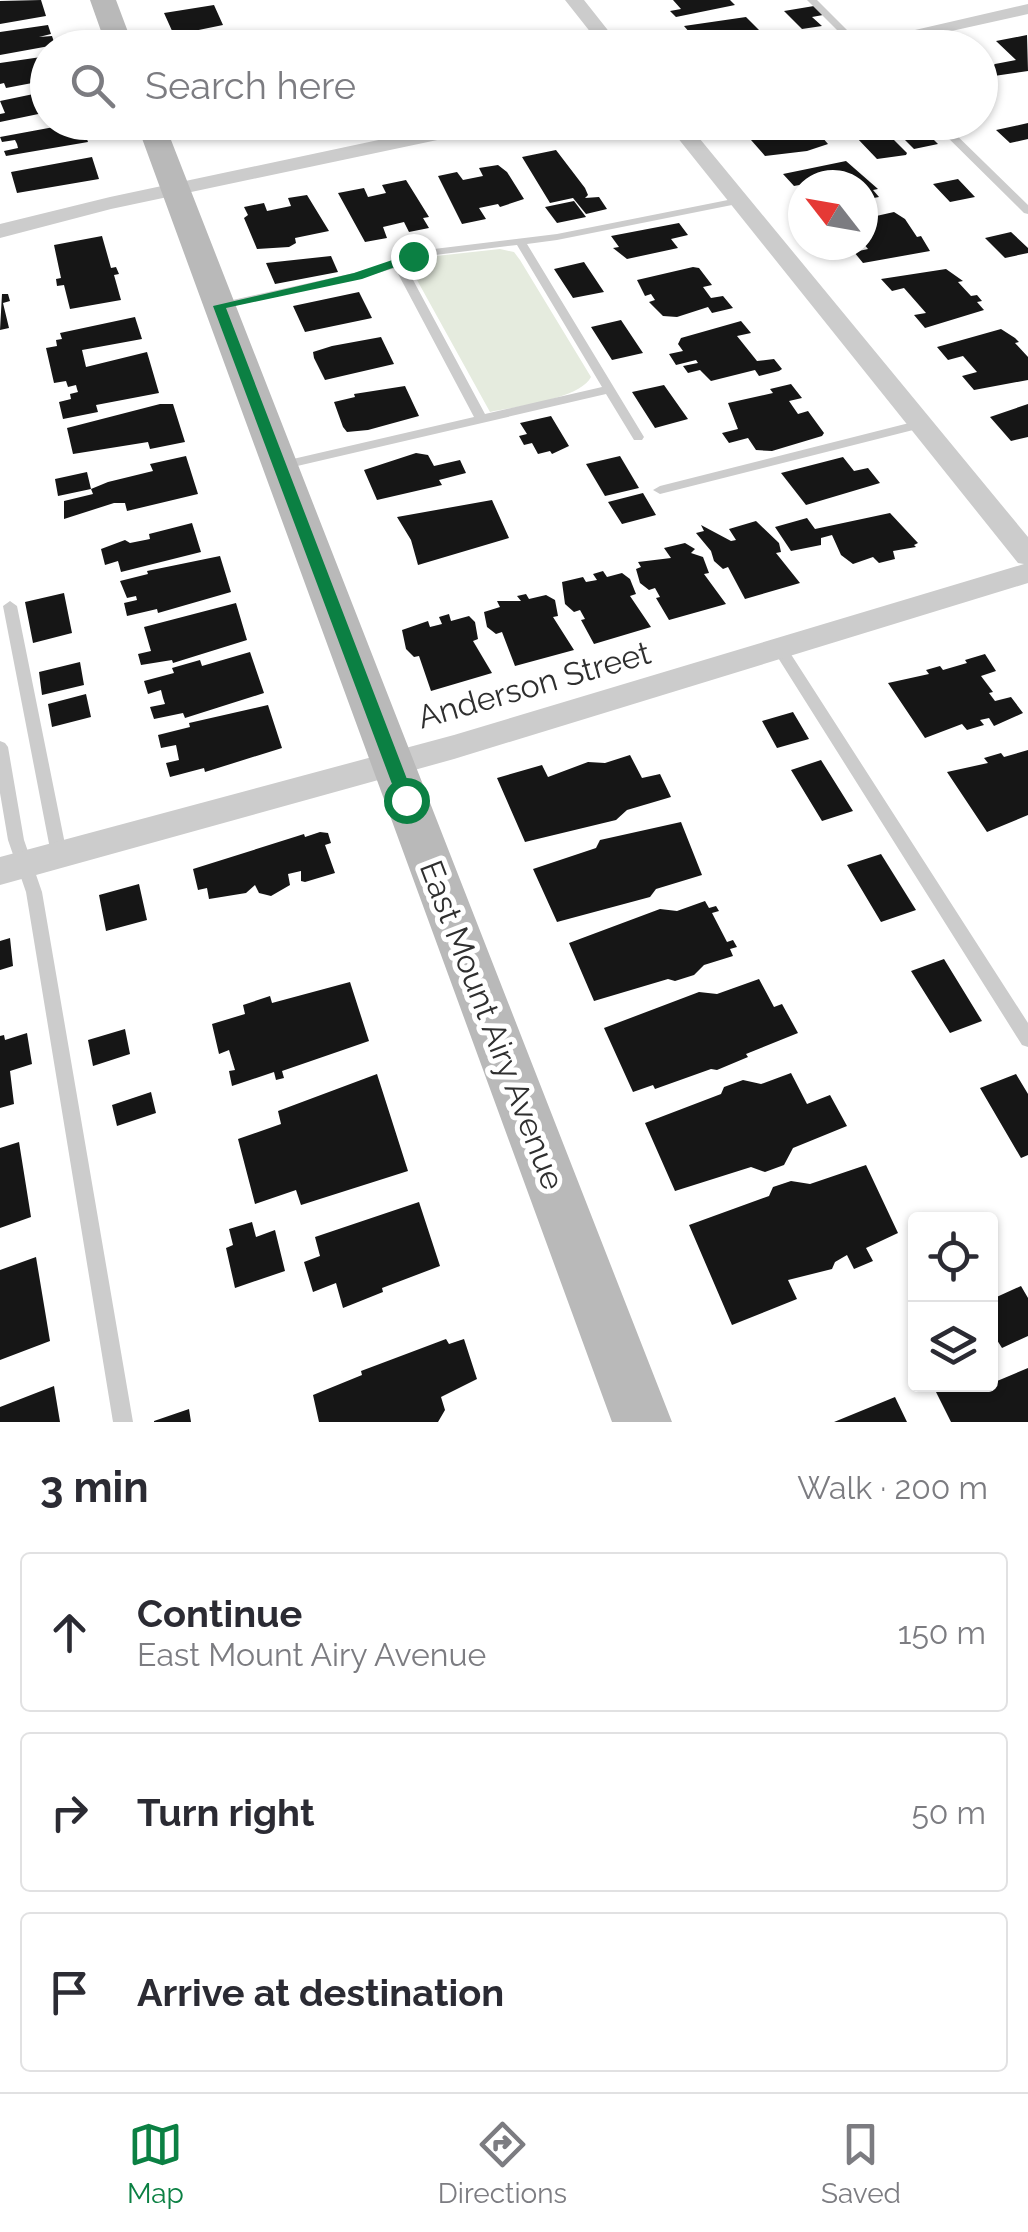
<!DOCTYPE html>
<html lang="en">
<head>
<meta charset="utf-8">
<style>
	body { margin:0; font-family:Raleway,sans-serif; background:#f7f7f7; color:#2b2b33 }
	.controls { position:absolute; right:30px; bottom:30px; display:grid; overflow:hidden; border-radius:10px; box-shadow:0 2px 8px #0004 }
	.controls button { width:90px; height:90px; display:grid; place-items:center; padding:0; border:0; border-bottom:2px solid #e1e1e2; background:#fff; color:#2b2b33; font:50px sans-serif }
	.compass { position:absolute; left:788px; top:170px; width:90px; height:90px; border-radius:50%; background:#fff; box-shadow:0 2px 8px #0004; rotate:301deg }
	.stop { position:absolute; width:30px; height:30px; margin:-22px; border:8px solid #0b8043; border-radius:50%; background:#fff }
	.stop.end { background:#0b8043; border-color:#fff; box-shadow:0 2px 10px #0008 }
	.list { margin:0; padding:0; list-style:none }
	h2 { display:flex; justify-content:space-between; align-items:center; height:130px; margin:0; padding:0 40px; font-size:42px }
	h2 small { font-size:32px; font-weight:400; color:#7c7c81 }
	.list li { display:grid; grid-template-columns:65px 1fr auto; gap:30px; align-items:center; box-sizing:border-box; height:160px; margin:0 20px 20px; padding:0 20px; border:2px solid #e1e1e2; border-radius:10px }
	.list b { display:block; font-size:38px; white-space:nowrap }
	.list p { margin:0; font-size:32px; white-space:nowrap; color:#7c7c81 }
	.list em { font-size:32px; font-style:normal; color:#7c7c81 }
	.icon { flex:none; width:55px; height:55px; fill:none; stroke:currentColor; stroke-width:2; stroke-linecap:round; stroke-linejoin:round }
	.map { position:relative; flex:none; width:1028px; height:1422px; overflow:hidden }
	.search { position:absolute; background:#fff; box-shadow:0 2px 8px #0004; left:30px; right:30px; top:30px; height:110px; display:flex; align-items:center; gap:25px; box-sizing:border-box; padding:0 35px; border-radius:55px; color:#7c7c81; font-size:38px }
	.sheet { height:670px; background:#fff }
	nav { display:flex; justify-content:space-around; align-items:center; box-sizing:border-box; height:140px; border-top:2px solid #e1e1e2; background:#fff; font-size:28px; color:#7c7c81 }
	nav a { display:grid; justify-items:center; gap:5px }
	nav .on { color:#0b8043 }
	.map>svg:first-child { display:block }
	.green { fill:#e5ebde }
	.building { fill:#161616 }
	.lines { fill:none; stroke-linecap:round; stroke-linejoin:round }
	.lane { fill:#ccc; fill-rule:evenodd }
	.street { fill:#ccc; fill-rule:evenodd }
	.secondary { fill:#b9b9b9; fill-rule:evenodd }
	.route { fill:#0b8043 }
	.labels { text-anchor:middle; stroke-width:10; stroke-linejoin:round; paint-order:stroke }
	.street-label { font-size:32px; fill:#2f2f2f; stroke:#fff }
</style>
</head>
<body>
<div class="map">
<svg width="1028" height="1422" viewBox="0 0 1028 1422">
	<rect width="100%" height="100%" fill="#fff"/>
	<path class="green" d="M500 249 514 252 520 260 591 377C580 399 514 407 490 412L412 271 414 264 436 256Z"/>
	<path class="building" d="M41 0 46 16 0 24V1Z
		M673 0H730L735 5 676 17 670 11 681 9Z
		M214 5 223 25 184 33H173L164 13Z
		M814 6 823 15 812 17 822 26 802 29 784 11Z
		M746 17 766 37 740 42 731 48H714L700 31 690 33 684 26Z
		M48 25 51 34 39 37 52 36 55 45 0 55V32Z
		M1027 35 1028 71 994 76 988 70 995 64 1016 60 996 41Z
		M229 36 234 48H179L178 44Z
		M48 56V80L6 88 4 83 0 84V63Z
		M48 91V112L0 122V114L5 113 0 101Z
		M81 122 88 142 6 156 4 151 18 148 17 144 15 140 2 142 0 137Z
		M202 122 257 123 260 130 206 140Z
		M1028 123V139L1010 143 996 130Z
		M807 127 816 130 828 144 807 151 765 156 751 140Z
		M921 127 938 144 914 149 897 132Z
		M885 131 907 153 906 155 877 159 856 137Z
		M556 150 585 188 588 195 585 198 599 197 607 209 586 214 573 198 550 203 522 157Z
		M92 157 99 179 17 193 11 172Z
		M846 161 878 189 873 190 879 197 863 200V185L810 183 794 186 783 174Z
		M498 165 507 172 524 199 500 207 498 204 479 208 486 219 462 224 438 176 457 172 463 180 483 176 479 168Z
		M958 179 975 197 950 202 933 184Z
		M406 180 429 217 423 218 429 228 409 232 404 222 383 227 387 238 365 242 338 193 364 188 368 197 386 193 382 185Z
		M307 195 329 231 295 238 296 243 289 247 257 249 244 218 248 215 244 207 264 203 267 211 291 206 288 198Z
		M574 201 586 217 557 223 545 207Z
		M894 212 905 219 917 237 921 236 930 251 863 263 854 252 868 249 863 243V219Z
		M679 223 688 235 671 239 678 248 627 259 613 248 619 247 611 236Z
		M1011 232 1028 248V253L1005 258 985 238Z
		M102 236 111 268 116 267 119 274 114 275 121 300 70 309 64 285 57 286 56 279 61 278 54 245Z
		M331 256 338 272 275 284 266 263Z
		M584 262 604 292 573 298 554 269Z
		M693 267 699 268 712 285 703 287 711 298 723 296 733 308 712 313 708 307 677 317 663 316 649 302 655 300 651 294 645 296 637 280Z
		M946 269 963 281 958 282 971 296 977 295 982 301 977 302 984 310 925 328 914 315 926 313 904 288 892 291 881 279Z
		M359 292 372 318 305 332 293 306Z
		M2 294H8L10 301 3 303 9 328 0 330Z
		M135 317 142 339 82 350 86 367 147 352 159 393 96 405 98 412 63 419 59 402 71 399 70 394 78 392 77 389 76 385 68 387 66 381 54 383 46 348 57 346 56 340 62 339 60 333Z
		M621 320 643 353 612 360 591 327Z
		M741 321 751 333 737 336 757 361 774 359 782 369 779 371 759 376 755 370 711 381 700 370 688 373 683 366 698 363 696 360 676 365 669 354 683 351 678 344 681 338Z
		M1001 329 1015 338 1019 342 1015 343 1028 357V380L974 390 962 376 977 372 963 356 948 360 937 347Z
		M381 337 394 364 325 380 314 358 313 352 332 346Z
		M791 384 802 398 789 401 798 414 808 411 824 433 822 436 772 451 756 450 748 438 729 443 722 433 738 429 728 403 773 393 770 389Z
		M664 385 688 419 655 428 632 392Z
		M405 386 419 416 368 430 347 432 343 427 334 402 355 397 354 394Z
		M160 404H173L185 442 150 449 148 442 73 454 67 428Z
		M1028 404V437L1011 441 990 417Z
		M551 416 569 446 552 454 550 451 538 454 532 443 524 445 519 436 527 434 520 423Z
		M416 453 428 455 434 466 460 460 466 473 439 480 442 485 377 500 364 470Z
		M186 456 198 494 127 511 125 503H114L64 519V501L93 494 91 489 108 482 153 471 150 464Z
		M620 456 639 488 605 496 586 464Z
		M843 457 854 471 868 468 880 483 806 505 781 473Z
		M87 472 91 489 58 496 55 479Z
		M643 493 656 515 622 524 608 502Z
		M492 500 509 538 418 565 411 540 397 517Z
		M890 513 918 543 914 545 916 547 893 551 895 559 879 563 873 557 853 564 841 555 832 535 821 538V545L791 551 775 527 807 518 815 529Z
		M756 521 779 543 781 552 776 553 800 583 745 599 728 567 723 569 714 561 711 551 696 533 704 531 701 525 731 541 736 540 729 529Z
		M192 523 201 552 121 572 118 561 105 565 101 549 125 540 130 543 150 539 149 534Z
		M685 543 695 549 691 553 703 557 709 573 704 574 726 604 669 620 656 598 660 597 655 588 649 590 640 583 636 569 641 567 638 562 671 558 664 548Z
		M220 556 231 592 158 613 157 609 127 616 124 603 137 600 136 596 127 598 120 581 148 574 147 571Z
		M603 571 607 577 622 573 630 579 636 594 630 596 651 627 594 644 581 620 585 619 580 610 574 612 565 604 562 582 583 577 586 582 597 580 593 574Z
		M64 593 72 633 33 643 25 602Z
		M526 594 529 599 546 595 555 600 558 616 553 617 574 650 515 666 502 632 496 634 487 627 484 612 500 607 497 601H521L517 596Z
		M236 603 247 640 173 663 172 660 141 665 138 654 151 651 144 627Z
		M449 614 451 621 469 616 475 622 478 639 473 641 492 673 431 691 419 656 414 657 406 649 402 630 428 621 430 627 442 624 439 617Z
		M250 652 264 693 185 718 183 713 154 719 150 707 165 704 163 698 161 690 148 694 144 681 174 673 172 668 200 660 202 666Z
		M985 654 996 671 981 676 993 692 989 693 995 701 1011 697 1023 713 994 726 989 718 980 720 984 725 967 730 962 724 925 738 888 683 929 674 926 670 940 666 943 670 967 663 965 660Z
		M80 662 84 685 42 695 39 672Z
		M86 694 91 717 52 727 48 704Z
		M268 705 282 748 205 772 204 768 170 777 166 763 179 760 176 745 161 748 158 735 190 727 189 723Z
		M793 712 809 739 777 748 762 721Z
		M1028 750V815L987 832 947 772 988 763 984 758 1001 753 1004 757Z
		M630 755 642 778 660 774 671 797 627 810 616 820 525 842 497 778 542 765 548 777 588 762 605 763Z
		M821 760 853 811 822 821 791 770Z
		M681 822 702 875 656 889 650 897 557 922 533 869 596 848 600 840Z
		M320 832 328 833 331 843 325 845 335 873 305 882 301 881V871L288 874 290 885 271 896 259 893 255 885 246 893 209 899 207 888 198 890 193 869 304 834 305 837Z
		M881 854 916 910 881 922 847 865Z
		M139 884 147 920 106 931 99 895Z
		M705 901 709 908 716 906 719 911 712 913 727 942 733 940 737 947 730 949 733 956 704 965 694 975 675 981 668 979 594 1001 569 943 660 909 677 911Z
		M10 938 13 966 0 970V941Z
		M944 959 982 1021 950 1033 911 971Z
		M759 979 774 1007 782 1004 798 1033 746 1054 748 1057 717 1070 711 1069 655 1089 653 1085 633 1092 604 1028 699 992 717 994Z
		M350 982 369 1041 282 1071 284 1078 276 1080 274 1072 232 1086 229 1071 235 1070 229 1050 219 1054 212 1024 245 1014 243 1005 270 996 272 1003Z
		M125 1029 130 1054 93 1066 88 1040Z
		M27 1033 32 1064 10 1071 14 1104 0 1108V1036L4 1035 5 1040Z
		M791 1073 807 1104 830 1095 847 1126 793 1148 784 1165 765 1172 751 1167 675 1191 645 1123 721 1094 724 1087 743 1080 761 1084Z
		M377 1074 408 1171 301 1205 296 1190 255 1204 238 1139 281 1124 278 1111Z
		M1016 1074 1028 1094V1155L1021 1158 980 1088Z
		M151 1092 156 1113 117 1126 112 1105Z
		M19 1142 31 1217 0 1228V1148Z
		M866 1165 898 1233 866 1248 873 1261 854 1269 847 1255 835 1262 832 1269 788 1280 797 1299 732 1325 689 1225 769 1196 773 1187 791 1181 810 1184Z
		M419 1202 440 1266 382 1288 383 1292 343 1308 336 1283 313 1292 304 1262 320 1256 315 1237Z
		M252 1222 256 1237 275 1230 285 1271 235 1288 226 1248 233 1245 229 1229Z
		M36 1257 50 1341 0 1360V1270Z
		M1021 1286 1028 1298V1336L1002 1348 990 1329V1300Z
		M446 1339 449 1344 464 1339 477 1379 441 1397 445 1410 438 1422H319L313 1395 362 1375 361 1371Z
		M1028 1368V1422H951L932 1384H990Z
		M54 1386 60 1422H0V1407Z
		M895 1397 907 1422H834Z
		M189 1409 191 1422H154V1421Z"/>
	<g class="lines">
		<path class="lane" d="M807 0H817L865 48H855Z
			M932 122H943L1028 205V214L1024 213Z
			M738 198 742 199V203L557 240 527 244 644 437 642 440H634L606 394 280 470 274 466 280 462 474 417 395 268 357 279 219 309 213 306 215 304 354 273 392 262 393 259H401L434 249 557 234ZM517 245 602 387 485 414 405 265 435 255Z
			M921 420 925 421V427L660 494 653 490 660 486Z
			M10 601 17 606 67 854 65 859 59 861 53 859 51 854 3 606Z
			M780 644 785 645 1028 1023V1047L1022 1045 775 653 773 649Z
			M0 741 5 743 8 747 24 840 42 892 133 1422H113L26 892 8 840 0 793Z"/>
		<path class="street" d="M565 0H584L622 48H603Z
			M1028 4V14L875 48H837Z
			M463 122H504L494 128 111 209 0 238V224L110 197Z
			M665 122H686L1028 537V583L454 759 0 885V857L454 735 1024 564 1018 563Z"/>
		<path class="secondary" d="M90 0H116L134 48H107Z
			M136 122H164L672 1422H612Z"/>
	</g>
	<path class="route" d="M413 253 417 259 362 279 226 308 415 800 406 807 398 800 213 306 354 273Z"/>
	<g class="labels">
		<g class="street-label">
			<text transform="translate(534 685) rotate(-16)" y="11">Anderson Street</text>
			<text transform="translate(492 1025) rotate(69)" y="11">East Mount Airy Avenue</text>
		</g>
	</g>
</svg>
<div class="controls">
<button><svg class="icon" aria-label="locate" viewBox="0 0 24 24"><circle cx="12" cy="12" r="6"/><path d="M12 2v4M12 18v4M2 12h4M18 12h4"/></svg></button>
<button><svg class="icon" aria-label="layers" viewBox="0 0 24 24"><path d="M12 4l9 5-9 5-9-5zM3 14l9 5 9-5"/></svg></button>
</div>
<svg class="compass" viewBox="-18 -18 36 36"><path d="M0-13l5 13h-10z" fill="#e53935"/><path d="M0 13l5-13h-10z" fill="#7c7c81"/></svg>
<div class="stop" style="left:406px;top:800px"></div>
<div class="stop end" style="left:413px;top:256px"></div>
<div class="search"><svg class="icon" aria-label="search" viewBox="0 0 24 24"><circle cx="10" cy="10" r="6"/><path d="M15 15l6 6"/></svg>Search here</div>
</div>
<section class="sheet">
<h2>3 min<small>Walk · 200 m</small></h2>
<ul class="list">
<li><svg class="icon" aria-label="ahead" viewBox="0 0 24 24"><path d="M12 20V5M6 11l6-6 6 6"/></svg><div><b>Continue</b><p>East Mount Airy Avenue</p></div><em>150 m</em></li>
<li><svg class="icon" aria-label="right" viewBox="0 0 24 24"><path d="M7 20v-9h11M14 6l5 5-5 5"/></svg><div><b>Turn right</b></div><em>50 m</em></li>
<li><svg class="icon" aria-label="arrive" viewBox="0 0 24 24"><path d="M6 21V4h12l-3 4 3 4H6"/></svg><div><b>Arrive at destination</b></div></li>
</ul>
</section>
<nav>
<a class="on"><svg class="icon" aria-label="map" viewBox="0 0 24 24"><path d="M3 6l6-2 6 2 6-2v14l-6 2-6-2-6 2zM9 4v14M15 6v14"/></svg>Map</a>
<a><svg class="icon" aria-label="directions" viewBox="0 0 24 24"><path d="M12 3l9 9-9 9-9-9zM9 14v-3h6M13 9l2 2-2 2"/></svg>Directions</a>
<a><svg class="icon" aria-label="saved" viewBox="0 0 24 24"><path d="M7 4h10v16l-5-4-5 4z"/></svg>Saved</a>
</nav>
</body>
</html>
